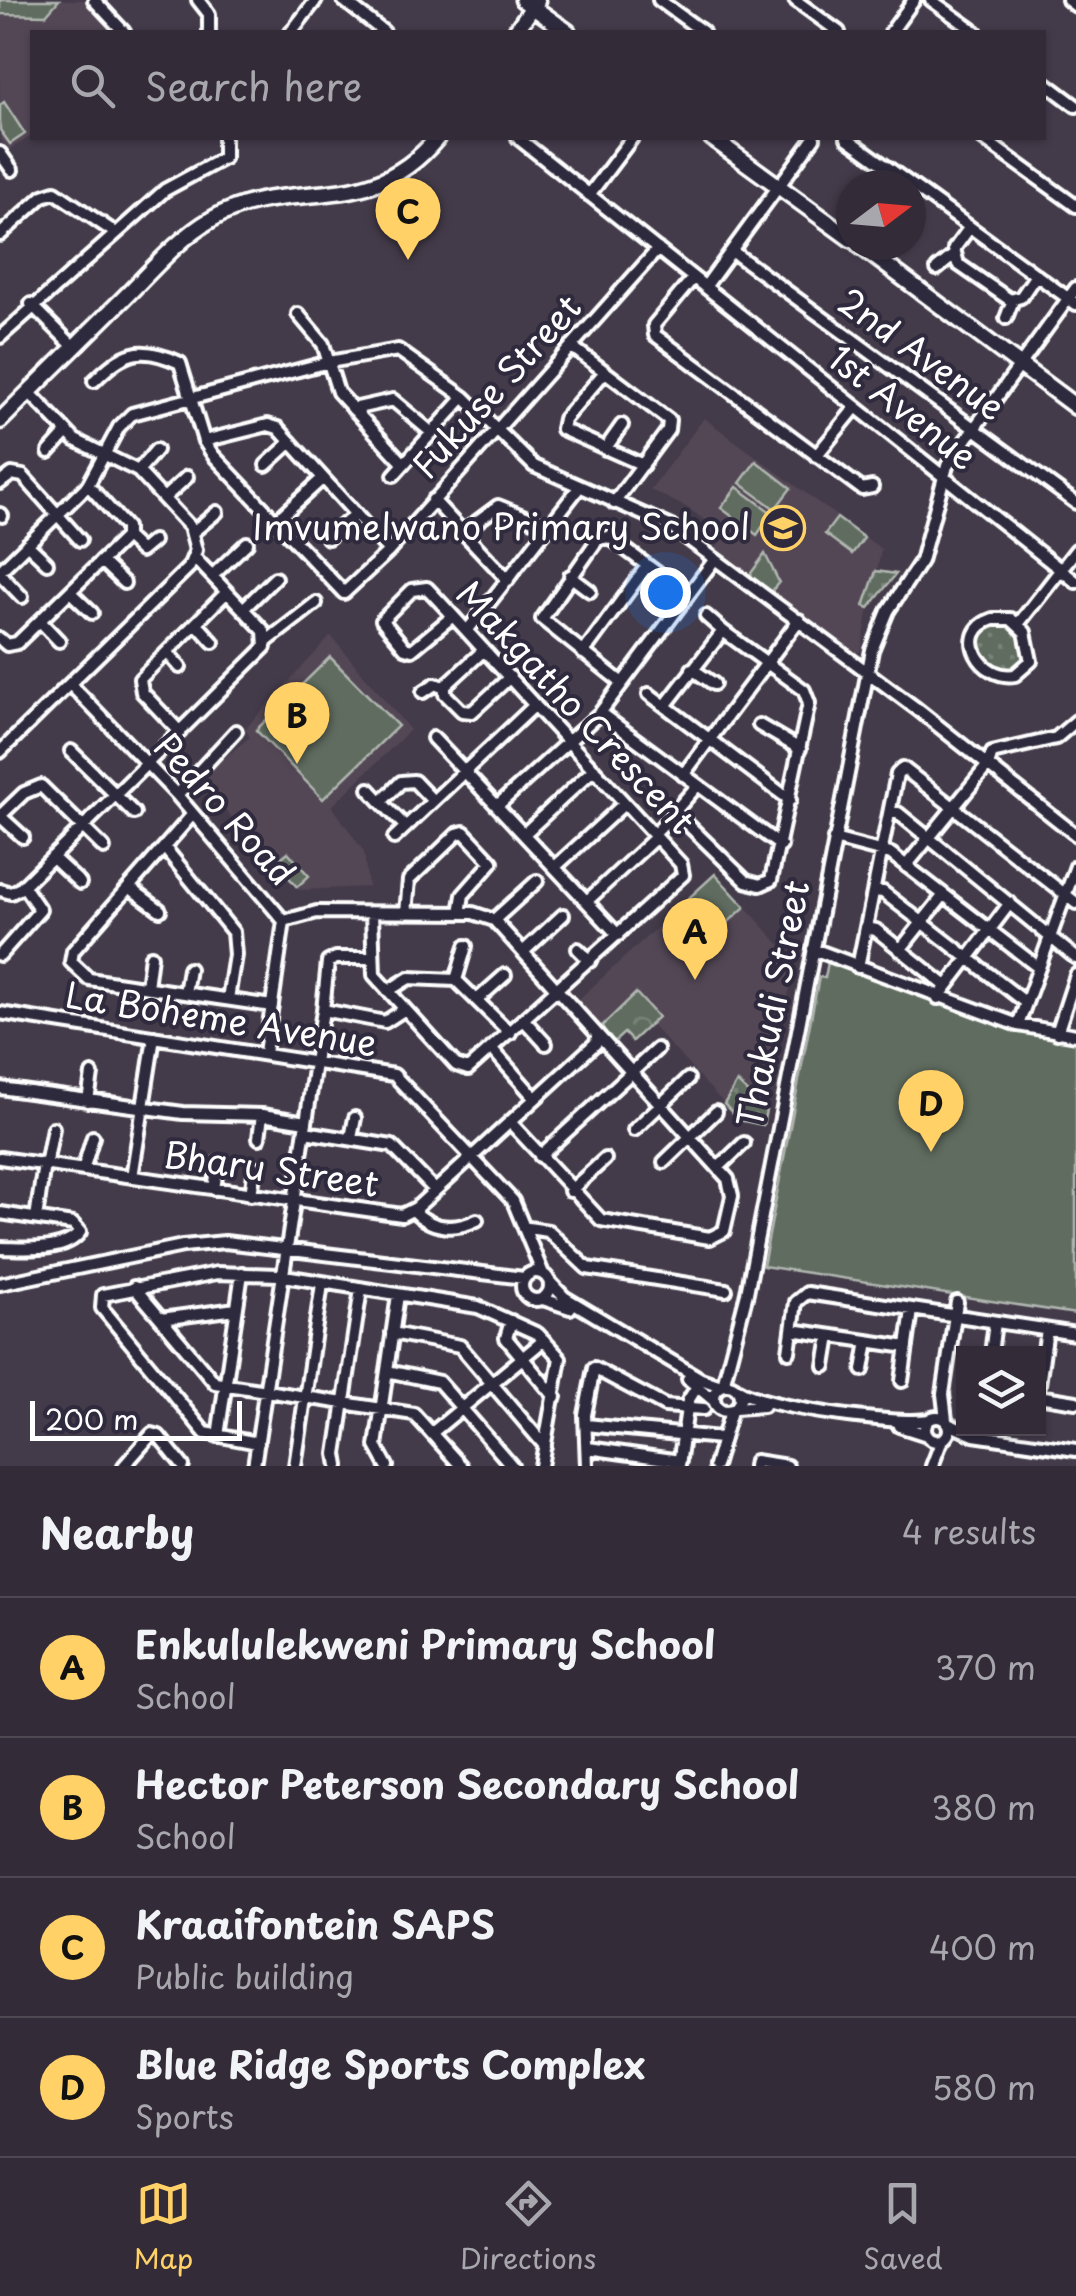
<!DOCTYPE html>
<html lang="en">
<head>
<meta charset="utf-8">
<style>
	body { margin:0; font-family:"Playpen Sans",sans-serif; background:#3b3440; color:#f1f3f6 }
	.controls { position:absolute; right:30px; bottom:30px; display:grid; overflow:hidden; border-radius:0px; box-shadow:0 2px 8px #0004 }
	.controls button { width:90px; height:90px; display:grid; place-items:center; padding:0; border:0; border-bottom:2px solid #4e4853; background:#332c38; color:#f1f3f6; font:50px sans-serif }
	.compass { position:absolute; left:836px; top:170px; width:90px; height:90px; border-radius:50%; background:#332c38; box-shadow:0 2px 8px #0004; rotate:74deg }
	.scale { position:absolute; left:30px; bottom:25px; width:212px; box-sizing:border-box; padding-left:10px; border:5px solid #fff; border-top:0; font-size:28px; line-height:35px; white-space:nowrap; color:#fff; -webkit-text-stroke:8px #2f2a3d; paint-order:stroke }
	.you { position:absolute; left:665px; top:592px; width:35px; height:35px; margin:-25px; border:8px solid #fff; border-radius:50%; background:#1a73e8; box-shadow:0 0 0 15px #1a73e833 }
	.badge { display:grid; place-items:center; width:65px; height:65px; border-radius:50%; background:#ffd166; color:#111; font-size:32px; font-weight:700 }
	.pin { position:absolute; translate:-50% -82px; filter:drop-shadow(0 2px 5px #0008) }
	.pin::after { content:''; position:absolute; top:52px; width:35px; height:30px; background:inherit; clip-path:polygon(0 0,100% 0,50% 100%) }
	.list { margin:0; padding:0; list-style:none }
	h2 { display:flex; justify-content:space-between; align-items:center; height:130px; margin:0; padding:0 40px; font-size:42px }
	h2 small { font-size:32px; font-weight:400; color:#a9a7ae }
	.list li { display:grid; grid-template-columns:65px 1fr auto; gap:30px; align-items:center; box-sizing:border-box; height:140px; padding:0 40px; border-top:2px solid #4e4853 }
	.list b { display:block; font-size:38px; white-space:nowrap }
	.list p { margin:0; font-size:32px; white-space:nowrap; color:#a9a7ae }
	.list em { font-size:32px; font-style:normal; color:#a9a7ae }
	.icon { flex:none; width:55px; height:55px; fill:none; stroke:currentColor; stroke-width:2; stroke-linecap:round; stroke-linejoin:round }
	.map { position:relative; flex:none; width:1076px; height:1466px; overflow:hidden }
	.search { position:absolute; background:#332c38; box-shadow:0 2px 8px #0004; left:30px; right:30px; top:30px; height:110px; display:flex; align-items:center; gap:25px; box-sizing:border-box; padding:0 35px; border-radius:0px; color:#a9a7ae; font-size:38px }
	.sheet { height:690px; background:#332c38 }
	nav { display:flex; justify-content:space-around; align-items:center; box-sizing:border-box; height:140px; border-top:2px solid #4e4853; background:#332c38; font-size:28px; color:#a9a7ae }
	nav a { display:grid; justify-items:center; gap:5px }
	nav .on { color:#ffd166 }
	.map>svg:first-child { display:block }
	.built { fill:#534754 }
	.grass { fill:url(#grass-dots); stroke:#b0b6b0; stroke-width:2.5 }
	.park { fill:url(#park-crowns); stroke:#b0b6b0; stroke-width:2.5 }
	.pitch { fill:#606c60; stroke:#b0b6b0; stroke-width:2.5 }
	.lines { fill:none; stroke-linecap:round; stroke-linejoin:round }
	.minor-casing { stroke:#fff; stroke-width:18 }
	.major-casing { stroke:#fff; stroke-width:21 }
	.minor { stroke:#2f2a3d; stroke-width:10 }
	.major { stroke:#2f2a3d; stroke-width:14 }
	.labels { text-anchor:middle; stroke-width:8; stroke-linejoin:round; paint-order:stroke }
	.street-label { font-size:35px; fill:#fff; stroke:#2f2a3d }
	.poi-label { font-size:35px; fill:#fff; stroke:#2f2a3d; text-anchor:end }
</style>
</head>
<body>
<div class="map">
<svg width="1076" height="1466" viewBox="0 0 1076 1466">
	<defs>
		<pattern id="grass-dots" width="8" height="8" patternUnits="userSpaceOnUse" patternTransform="scale(2.5)"><rect width="8" height="8" fill="#606c60"/><path d="M2 2h.1M6 6h.1" fill="none" stroke="#788278" stroke-width="1.8" stroke-linecap="round"/></pattern>
		<pattern id="park-crowns" width="20" height="18" patternUnits="userSpaceOnUse" patternTransform="scale(2.5)"><rect width="20" height="18" fill="#606c60"/><path d="M2 6a3 3 0 1 1 6 0M12 15a3 3 0 1 1 6 0" fill="none" stroke="#788278"/></pattern>
	</defs>
	<rect width="100%" height="100%" fill="#443b4a"/>
	<filter id="ink" filterUnits="userSpaceOnUse"><feTurbulence type="fractalNoise" baseFrequency=".01" numOctaves="2"/><feDisplacementMap in="SourceGraphic" scale="20" xChannelSelector="R" yChannelSelector="G"/><feConvolveMatrix kernelMatrix="1 2 1 2 8 2 1 2 1" color-interpolation-filters="sRGB"/></filter>
	<g filter="url(#ink)">
		<path class="built" d="M0 0H84L115 32H32V136L8 150 0 138Z
			M704 418 881 549 877 571 896 574 869 608 861 651 853 653 715 550 725 535 688 508 650 490Z
			M331 636 410 730 332 806 364 852 368 887 298 890 198 780 250 737 245 729Z
			M715 874 795 961 763 1125 739 1120 651 1024 632 1041 624 1033 612 1044 578 1000Z"/>
		<path class="grass" d="M876 571 896 574 869 608 864 606Z
			M1014 622 1027 659 1014 671H1000L980 658 976 633 987 624Z
			M737 1082 766 1110 763 1125 739 1120 724 1104Z"/>
		<path class="park" d="M765 554 779 582 771 592 749 576Z
			M715 874 745 907 698 950 668 917Z
			M636 993 658 1017 632 1041 624 1033 612 1044 602 1026Z"/>
		<path class="pitch" d="M0 0H59L46 15 0 14Z
			M4 102 25 134 10 144 0 130V105Z
			M756 461 791 488 775 509 740 483Z
			M737 487 772 513 757 535 721 508Z
			M837 518 864 538 852 554 825 534Z
			M330 657 398 726 323 799 256 730Z
			M288 852 309 876 297 887 276 862Z
			M828 962 1025 1033 1076 1039V1314L763 1266 819 977 825 978Z"/>
		<g class="lines">
			<defs>
				<path id="minor" d="M94 0 124 32
					M198 0 209 14V32
					M343 0 384 32
					M659 0 703 32
					M795 0 839 32
					M931 0 976 32
					M1068 0 1076 6
					M291 32 316 0
					M891 32 914 0
					M1044 82 1076 106
					M518 138 1076 582
					M847 138 1076 304
					M982 138 1076 206
					M0 153 12 170
					M589 195 632 138
					M970 227 954 249 958 264 1010 300 1021 297 1036 275
					M0 235 43 196 55 192 114 232
					M733 252 1076 503
					M937 269 953 256
					M693 278 654 325 655 335 862 489 872 487
					M705 287 814 138
					M31 304 74 347
					M298 314 323 344 338 392 404 464
					M1006 318 1013 300
					M0 337 165 190 224 158V138
					M571 346 669 420 668 430 614 503
					M605 372 564 419 562 429 643 465
					M94 381C124 352 139 344 180 363L204 441 213 455 344 593 389 551 658 249
					M353 409 393 400 432 433
					M204 441 268 425 278 428 389 551
					M605 449 622 425
					M49 452 66 433
					M816 456 856 407
					M266 465 291 442
					M138 471 156 450
					M394 475 464 397
					M0 483 12 474 23 476 80 540
					M164 498 187 477
					M433 500 508 580
					M0 514 2 516
					M276 521 323 478
					M193 532 217 512
					M463 532 498 506 548 526
					M126 537 141 551 153 541
					M328 538 356 514
					M27 544 47 563
					M101 561 124 583
					M0 571 88 485 119 427 132 414 329 362 398 350 464 397 534 466 672 527 917 709 1076 835
					M0 574 22 597
					M212 576 247 543
					M570 576 590 591
					M70 592 92 613
					M243 609 275 578
					M706 616 723 631
					M993 619H1011L1025 632 1031 661 1015 675C982 681 952 633 993 619Z
					M40 621 59 641
					M196 623 213 642
					M1019 623 1076 550
					M467 631 578 489
					M0 639 7 645 17 643 126 537V527L88 485
					M267 641 316 603
					M484 650 445 686V694L462 711 472 712 510 677
					M167 652 180 667
					M583 653 647 566
					M692 669 714 684
					M622 683 542 619 598 539 609 537 687 595
					M70 684 177 795 284 921 265 1053
					M423 692 435 684 445 688
					M649 694 790 800
					M665 706 723 631 804 690 809 703 771 880 760 885 746 881 676 813
					M600 713 781 846
					M759 725 800 749
					M180 732 142 692 140 679 227 592
					M433 738 618 935
					M71 751 134 813
					M0 752 189 567 196 550 190 527 138 471 75 440 29 392
					M683 775 799 620
					M369 789 381 802
					M177 795 236 731
					M498 805 600 713 715 559
					M890 813H898L1076 958
					M193 814 73 951 71 962 89 979 272 1006
					M406 827 381 802 401 782 414 781 433 801
					M524 834 594 769
					M654 835 697 786
					M23 837 0 816 24 793 41 786 104 848
					M394 838 535 705
					M834 839 891 854 1039 968
					M164 847 233 932 235 955 228 999
					M52 857 80 883
					M906 866 988 765 992 753 1056 738 1076 721
					M555 867 625 803
					M129 887 160 910
					M0 890 11 893 21 888 265 647 264 631 194 557
					M874 891 883 892 1026 1003
					M587 901 656 837
					M372 913 374 975 456 1065 468 1069 683 875 681 864 484 650C465 629 446 608 427 588L412 590 382 620 405 648 412 650 453 616
					M406 913 409 880 457 834 464 832 492 862 463 895 460 913
					M494 920 537 881
					M284 921 317 912 473 913 494 920 728 1179 732 1196 724 1231 710 1238 601 1220 510 1122
					M867 928 876 930 946 986
					M578 949 590 961
					M813 949 1018 1025 1076 1035
					M900 950 943 896
					M524 951 563 915
					M0 955 40 910 23 885
					M372 958H336L328 962 323 1010 385 1022 405 1009
					M858 967 897 774 903 768 1076 903
					M456 980 466 946
					M147 987 151 956
					M388 991 409 978 456 980 510 1033
					M185 993 189 969
					M938 998 1010 903
					M478 999 505 975
					M0 1013 394 1075 513 1201 543 1274
					M524 1020 546 1044
					M1018 1025 1076 866
					M1057 1033 1076 975
					M492 1049 535 1098
					M0 1088 183 1113 262 1115 306 1122
					M88 1101 92 1074
					M634 1130 688 1079
					M305 1132 392 1146 435 1190
					M259 1138 262 1115
					M351 1138 355 1118
					M540 1156 657 1049
					M0 1158 402 1215 416 1208 596 1043 597 1037
					M664 1162 716 1112
					M46 1165 53 1128
					M718 1168 744 1143
					M83 1170 93 1137
					M132 1177 154 1037
					M214 1189 218 1163
					M570 1191 605 1159
					M251 1195 255 1167
					M413 1210C431 1229 454 1231 477 1220
					M0 1213 73 1224 80 1232C65 1253 23 1248 0 1248
					M36 1218 44 1164
					M528 1228 548 1231 587 1268 726 1290
					M522 1286a14 14 0 1 1 28 0a14 14 0 1 1-28 0Z
					M549 1281 564 1297 701 1379 721 1386
					M0 1284 183 1246 225 1242 524 1278
					M134 1287 215 1383 414 1414 461 1466
					M543 1299 570 1308
					M161 1319 236 1309
					M511 1321 506 1338 555 1397
					M792 1330 907 1347
					M392 1333 460 1346 545 1446
					M789 1352 796 1302 807 1293 1076 1334
					M991 1354 995 1322
					M825 1366 830 1336
					M863 1370 868 1341
					M387 1371 439 1382 512 1466
					M688 1379 713 1400
					M902 1381 912 1310
					M714 1398a13 13 0 1 1 26 0a13 13 0 1 1-26 0Z
					M723 1385 747 1293 872 650 888 611 921 561 947 466 1076 288
					M738 1390C767 1408 893 1425 929 1420
					M1038 1391 1047 1330
					M1038 1396 1076 1402
					M735 1408 763 1406
					M925 1429a12 12 0 1 1 24 0a12 12 0 1 1-24 0Z
					M946 1420 943 1394 957 1302
					M948 1424 974 1435 1076 1450
					M586 1425 720 1438
					M899 1426 927 1435
					M433 1432 544 1340
					M218 1436 242 1273
					M258 1443 205 1433 102 1308 103 1295 217 1273 278 1275 478 1307 538 1334 560 1358 541 1466
					M588 1448 680 1461
					M679 1465 688 1401 698 1385
					M124 1466 152 1434 159 1436 183 1466
					M254 1466 323 1010
					M295 1466 322 1284
					M338 1466 336 1454 361 1289
					M387 1466 376 1446 398 1295
					M587 1466 585 1415 594 1368 665 1406 704 1409
					M715 1466 731 1411
					M754 1466 755 1461 787 1466
					M932 1466 942 1440"/>
				<path id="major" d="M523 0 568 32
					M515 32 537 1
					M712 138 851 239
					M859 245 1076 407
					M0 421C41 379 84 338 126 296 153 269 179 238 212 219 289 174 368 222 437 138"/>
			</defs>
			<use href="#minor" class="minor-casing"/>
			<use href="#major" class="major-casing"/>
			<use href="#minor" class="minor"/>
			<use href="#major" class="major"/>
		</g>
	</g>
	<defs>
		<symbol id="school-ring" viewBox="-11 -11 22 22"><circle r="9.5" fill="#2f2a3d" stroke="#ffd166" stroke-width="1.5"/><path d="M0-5L7-2L0 1L-7-2ZM-4 1L0 2.5L4 1V4Q0 6-4 4Z" fill="#ffd166"/></symbol>
	</defs>
	<g fill-rule="evenodd">
		<use href="#school-ring" x="758" y="503" width="50" height="50"/>
	</g>
	<g class="labels">
		<g class="street-label">
			<text transform="translate(921 355) rotate(36)" y="12">2nd Avenue</text>
			<text transform="translate(497 387) rotate(-48)" y="12">Fukuse Street</text>
			<text transform="translate(902 408) rotate(38)" y="12">1st Avenue</text>
			<text transform="translate(575 708) rotate(47)" y="12">Makgatho Crescent</text>
			<text transform="translate(224 810) rotate(48)" y="12">Pedro Road</text>
			<text transform="translate(774 1004) rotate(-79)" y="12">Thakudi Street</text>
			<text transform="translate(221 1020) rotate(9)" y="12">La Boheme Avenue</text>
			<text transform="translate(271 1170) rotate(8)" y="12">Bharu Street</text>
		</g>
		<g class="poi-label">
			<text x="750" y="540">Imvumelwano Primary School</text>
		</g>
	</g>
</svg>
<div class="controls">
<button><svg class="icon" aria-label="layers" viewBox="0 0 24 24"><path d="M12 4l9 5-9 5-9-5zM3 14l9 5 9-5"/></svg></button>
</div>
<svg class="compass" viewBox="-18 -18 36 36"><path d="M0-13l5 13h-10z" fill="#e53935"/><path d="M0 13l5-13h-10z" fill="#a9a7ae"/></svg>
<div class="scale">200 m</div>
<div class="you"></div>
<div class="pin badge" style="left:695px;top:980px">A</div>
<div class="pin badge" style="left:297px;top:764px">B</div>
<div class="pin badge" style="left:408px;top:260px">C</div>
<div class="pin badge" style="left:931px;top:1152px">D</div>
<div class="search"><svg class="icon" aria-label="search" viewBox="0 0 24 24"><circle cx="10" cy="10" r="6"/><path d="M15 15l6 6"/></svg>Search here</div>
</div>
<section class="sheet">
<h2>Nearby<small>4 results</small></h2>
<ul class="list">
<li><span class="badge">A</span><div><b>Enkululekweni Primary School</b><p>School</p></div><em>370 m</em></li>
<li><span class="badge">B</span><div><b>Hector Peterson Secondary School</b><p>School</p></div><em>380 m</em></li>
<li><span class="badge">C</span><div><b>Kraaifontein SAPS</b><p>Public building</p></div><em>400 m</em></li>
<li><span class="badge">D</span><div><b>Blue Ridge Sports Complex</b><p>Sports</p></div><em>580 m</em></li>
</ul>
</section>
<nav>
<a class="on"><svg class="icon" aria-label="map" viewBox="0 0 24 24"><path d="M3 6l6-2 6 2 6-2v14l-6 2-6-2-6 2zM9 4v14M15 6v14"/></svg>Map</a>
<a><svg class="icon" aria-label="directions" viewBox="0 0 24 24"><path d="M12 3l9 9-9 9-9-9zM9 14v-3h6M13 9l2 2-2 2"/></svg>Directions</a>
<a><svg class="icon" aria-label="saved" viewBox="0 0 24 24"><path d="M7 4h10v16l-5-4-5 4z"/></svg>Saved</a>
</nav>
</body>
</html>
